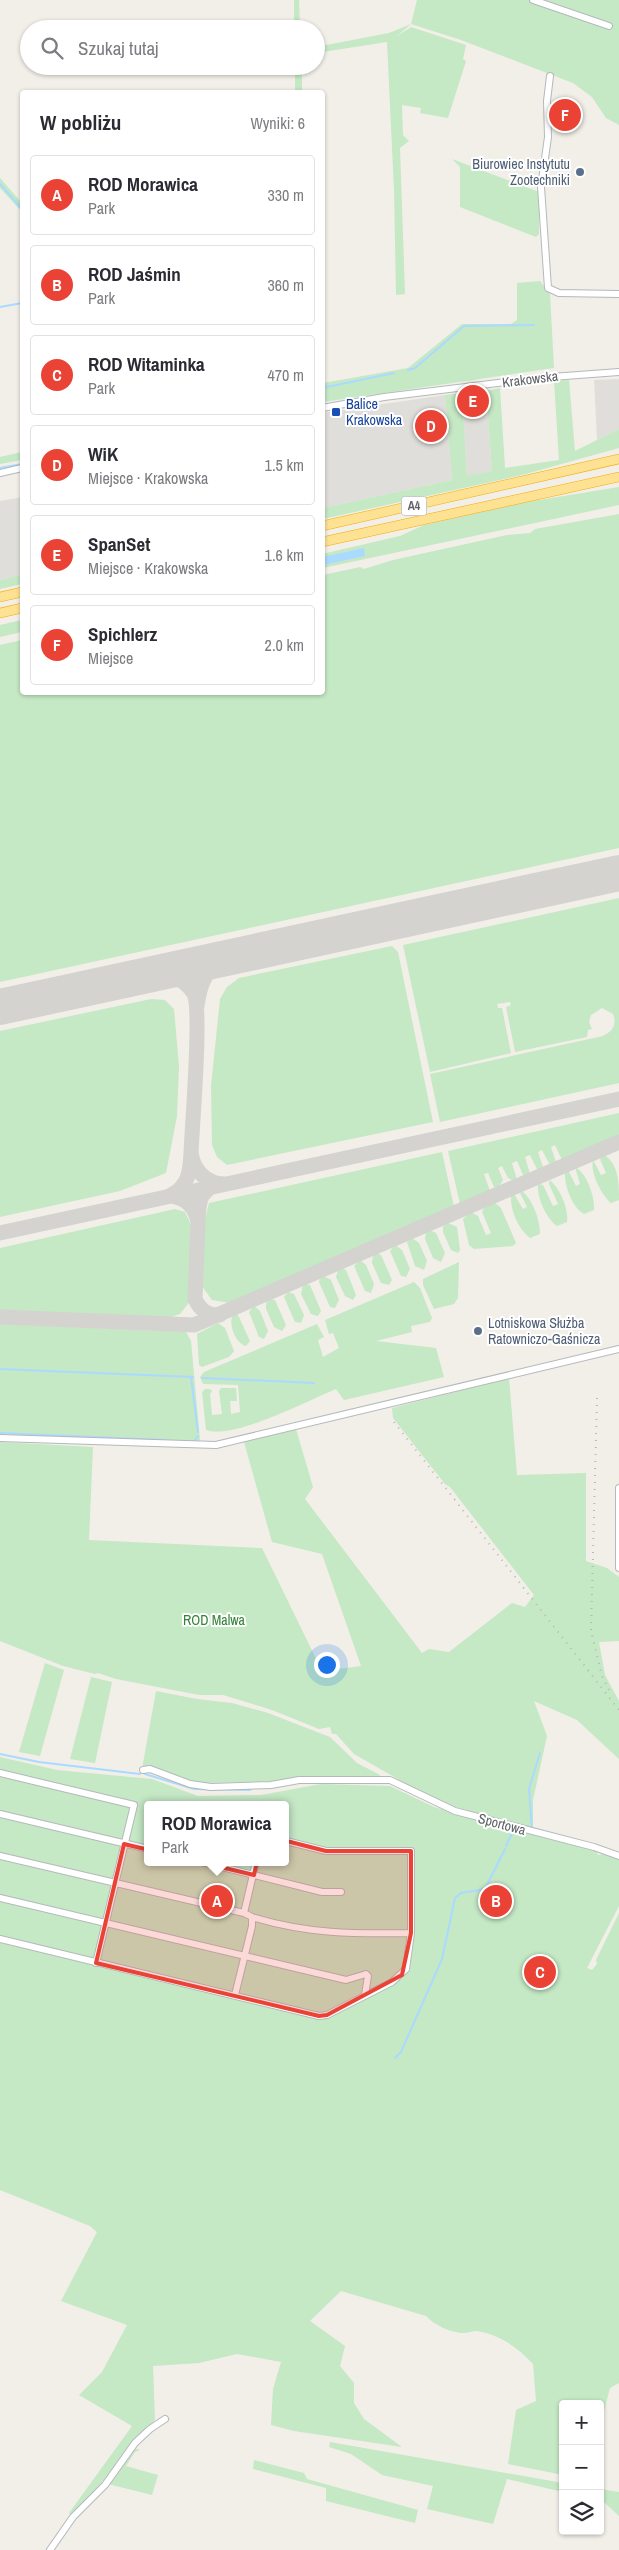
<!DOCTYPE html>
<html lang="pl">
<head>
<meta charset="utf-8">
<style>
	body { margin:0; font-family:"Archivo Narrow",sans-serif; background:#f7f7f7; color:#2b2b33 }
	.controls { position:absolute; right:15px; bottom:15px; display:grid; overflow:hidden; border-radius:5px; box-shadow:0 1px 4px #0004 }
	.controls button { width:45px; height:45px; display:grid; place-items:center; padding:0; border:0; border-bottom:1px solid #e1e1e2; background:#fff; color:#2b2b33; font:25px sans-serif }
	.you { position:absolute; left:326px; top:1664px; width:18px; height:18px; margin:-12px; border:4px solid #fff; border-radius:50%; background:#1a73e8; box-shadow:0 0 0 8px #1a73e833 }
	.badge { display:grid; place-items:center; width:32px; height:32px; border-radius:50%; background:#ea4335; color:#fff; font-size:16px; font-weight:700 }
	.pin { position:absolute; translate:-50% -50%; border:2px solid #fff; box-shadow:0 1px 5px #0006 }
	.popup { position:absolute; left:144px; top:1801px; width:145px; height:65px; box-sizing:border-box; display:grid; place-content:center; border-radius:5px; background:#fff; filter:drop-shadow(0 1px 4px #0005); font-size:16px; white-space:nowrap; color:#7c7c81 }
	.popup b { font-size:19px; color:#2b2b33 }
	.popup::after { content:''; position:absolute; left:50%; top:100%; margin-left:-10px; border:10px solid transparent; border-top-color:#fff }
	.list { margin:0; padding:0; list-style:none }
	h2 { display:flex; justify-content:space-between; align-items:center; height:65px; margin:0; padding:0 20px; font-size:21px }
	h2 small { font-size:16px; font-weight:400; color:#7c7c81 }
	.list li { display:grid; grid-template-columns:32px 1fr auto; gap:15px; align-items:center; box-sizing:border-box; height:80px; margin:0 10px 10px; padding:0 10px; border:1px solid #e1e1e2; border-radius:5px }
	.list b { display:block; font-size:19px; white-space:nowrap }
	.list p { margin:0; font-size:16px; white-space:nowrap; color:#7c7c81 }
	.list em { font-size:16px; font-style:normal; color:#7c7c81 }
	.icon { flex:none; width:28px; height:28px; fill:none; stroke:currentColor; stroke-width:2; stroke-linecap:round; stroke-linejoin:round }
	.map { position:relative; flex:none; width:619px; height:2550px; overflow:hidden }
	.search { position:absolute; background:#fff; box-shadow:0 1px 4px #0004; left:20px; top:20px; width:305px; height:55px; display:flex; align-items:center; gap:12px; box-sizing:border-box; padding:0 18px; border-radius:28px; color:#7c7c81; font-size:19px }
	.panel { position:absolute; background:#fff; box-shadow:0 1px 4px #0004; left:20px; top:90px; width:305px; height:605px; border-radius:5px }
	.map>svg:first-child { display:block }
	.industrial { fill:#e0deda }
	.green { fill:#c5e8c5; fill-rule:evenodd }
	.water { fill:#aadaff }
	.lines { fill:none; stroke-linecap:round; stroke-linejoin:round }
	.stream { stroke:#aadaff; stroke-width:2 }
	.taxiway { stroke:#d4d3d0; stroke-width:15 }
	.runway { stroke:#d4d3d0; stroke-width:36 }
	.minor-casing { stroke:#b5b8bc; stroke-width:8 }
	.highway-casing { stroke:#f9ab00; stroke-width:10 }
	.minor { stroke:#fff; stroke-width:6 }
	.highway { stroke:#fde293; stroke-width:9 }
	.rail { stroke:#b6b7b8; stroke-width:2; stroke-dasharray:1 6; stroke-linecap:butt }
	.marked { fill:#ea4335; fill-opacity:0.2; stroke:#ea4335; stroke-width:4; stroke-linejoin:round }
	.service-dot { fill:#5c6f8a; stroke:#fff; stroke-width:2 }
	.transit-dot { fill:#1a4fb4; stroke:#fff; stroke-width:2 }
	.labels { text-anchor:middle; stroke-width:4; stroke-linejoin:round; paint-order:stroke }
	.shield { fill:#fff; stroke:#8f9295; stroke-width:1 }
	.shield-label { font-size:12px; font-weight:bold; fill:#5f6368 }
	.service-label { font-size:14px; fill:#4e5e75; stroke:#fff; text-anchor:end }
	.street-label { font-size:14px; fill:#5f6368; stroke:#fff }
	.transit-label { font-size:14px; fill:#164399; stroke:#fff; text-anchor:start }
	.park-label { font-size:14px; fill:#348238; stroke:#fff }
</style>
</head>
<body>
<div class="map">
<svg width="619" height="2550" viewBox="0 0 619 2550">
	<rect width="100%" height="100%" fill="#f1efe8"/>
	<path class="industrial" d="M619 379V429L597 440 594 380Z
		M486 391 492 471 467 477 462 393Z
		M445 395 452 480 323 508 322 413Z
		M22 497V575L0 580V501Z"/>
	<path class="green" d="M294 0H299L300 29H294Z
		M417 0H619V125L606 118 592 97 573 83 461 40 411 24 396 37 411 27 466 45 463 59 466 61 448 118 420 113 421 108 402 105 403 135 409 141 400 148 405 294 396 295 394 190 387 42 316 53V47L389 33 411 24Z
		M295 66H302V92H295Z
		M452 159 539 192V234L536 237 460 207V167Z
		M0 178 22 203V212L0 188Z
		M540 281 550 294 554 368 323 402V383L408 368 462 324H511L517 320V283Z
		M569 380 575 451 619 429V448L522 475 323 519V508L452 480 445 395 462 393 467 476 492 471 486 391 500 388 505 468 559 460 554 381Z
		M22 452V460L0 464V457Z
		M619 487V505L323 568 322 554 400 536 424 525 527 502Z
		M619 514V848L0 982V645L22 640V692H322L323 575 360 567 364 569 393 560 507 535 530 533 535 529Z
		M22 575V584L0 589V580Z
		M22 620V632L0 637V625Z
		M619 898V1083L440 1122 430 1074 603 1036C613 1031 617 1025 613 1014L602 1008 591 1015 589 1022 592 1029 588 1030 587 1037 515 1052 506 1007 511 1005 510 1002 497 1004 498 1008H502L511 1053 430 1072 403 945Z
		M392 946 398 952 433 1122 227 1165 217 1157 212 1145 211 1086 220 999 227 987 239 978Z
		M151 999 165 1000 174 1009 179 1066 177 1116 166 1173 120 1191 0 1217V1031Z
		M619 1113V1136L562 1160 555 1145 551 1147 556 1162 550 1165 542 1150 538 1152 543 1167 538 1171 530 1155 525 1157 530 1174 523 1175 517 1161 512 1163 517 1180 514 1181 508 1178 502 1166 498 1168 503 1180 499 1187H494L488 1173 484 1174 490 1191 460 1204 448 1151Z
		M442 1152 454 1207 230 1303 212 1300 201 1285 204 1224 209 1203Z
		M604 1155C619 1164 619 1184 619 1200L611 1203C601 1194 590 1173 593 1160L601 1175 606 1173 600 1159Z
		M575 1167C587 1173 595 1197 594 1210L584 1214C572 1207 564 1186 565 1171L568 1170 576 1186 580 1184Z
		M550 1180C560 1189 569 1209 567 1222L557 1226C546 1218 537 1198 538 1184L543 1185 553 1206 558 1204 549 1184Z
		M522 1191C533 1200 540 1220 540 1234L530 1238C518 1229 510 1210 511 1195L514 1194 523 1209 527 1207 520 1193Z
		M494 1202 501 1208 516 1243 513 1246 474 1249 469 1245 463 1219 471 1212 478 1216 486 1235 491 1233 482 1212 485 1206Z
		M175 1209 185 1212 194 1231 191 1300 180 1314 165 1319 0 1310V1248Z
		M448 1223 457 1227 460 1250 458 1253 451 1250 443 1232V1226Z
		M430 1230 436 1233 445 1253 441 1262 433 1258 425 1239 426 1232Z
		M412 1238 419 1243 427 1261 424 1270 415 1266 407 1242Z
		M395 1245 402 1250 410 1269 406 1277 401 1276 390 1251Z
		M377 1253 381 1255 392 1280 389 1285 381 1283 372 1263 373 1255Z
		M360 1260 366 1265 374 1284 371 1293 365 1291 354 1266Z
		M459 1262 458 1298 454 1304 434 1309 423 1285V1279Z
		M341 1268 346 1270 356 1295 353 1300 345 1296 336 1277 338 1270Z
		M324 1276 331 1280 339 1300 335 1308 330 1307 319 1282 320 1278Z
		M414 1282 420 1288 432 1318 430 1322 411 1326 412 1332 376 1341 436 1348 444 1377 344 1400 336 1389C307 1401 233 1440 206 1430L202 1392 205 1389H210L212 1391 210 1394 212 1415 222 1414 219 1391 221 1388H236L237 1401H230L231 1414 240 1412 238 1385 203 1384 200 1377 204 1372 317 1324 324 1337 318 1340 323 1357 339 1348 333 1333 329 1334 325 1320Z
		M306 1284 310 1285 321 1311 318 1316 311 1314 301 1294 303 1285Z
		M288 1292 294 1294 304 1315 301 1323 295 1322 284 1297Z
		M270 1299 275 1300 286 1325 282 1331 274 1327 266 1309V1303Z
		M254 1306 260 1311 268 1331 264 1339 259 1337 249 1312Z
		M235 1314 238 1315 250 1341 246 1346C236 1344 229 1326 232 1317Z
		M218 1323 225 1328 234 1351 229 1357 202 1367 199 1365 197 1334Z
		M0 1324 186 1332 191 1341 200 1440 196 1443 0 1434Z
		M509 1378 517 1475 586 1473V1561L607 1568 619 1577V1641L599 1642 605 1675 619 1701V1759L577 1720 534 1701 547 1736 533 1800V1830L512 1822H507L438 1802 354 1754 336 1734H332L330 1727 319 1729 272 1710 223 1695H199L116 1679 98 1673 95 1674 63 1666 0 1641V1442L93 1447 89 1540 262 1548 322 1671 361 1666 322 1554 272 1542 244 1442 296 1429 313 1487 305 1499 422 1653 429 1649 449 1652 512 1603 525 1607 534 1595 450 1487 445 1484 393 1418 392 1408Z
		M45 1663 64 1670 40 1756 19 1752Z
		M91 1677 112 1682 95 1763 70 1759Z
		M156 1691 197 1699 232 1703 268 1713 330 1737 357 1763 380 1775 378 1779 202 1783C182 1782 163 1764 142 1769Z
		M0 1757 57 1770 152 1779 198 1796 261 1795 321 1784 390 1786 434 1807 596 1851 598 1855 603 1854 619 1859V1906L587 1968 592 1970 597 1964 596 1960 619 1913V2383L610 2388 600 2426V2404H563V2475L508 2464 516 2410 536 2401 533 2364C518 2348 500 2334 476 2331 472 2331 468 2333 464 2333 451 2333 434 2325 426 2316L341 2291 310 2321 345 2346 340 2366 354 2383V2403L364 2419 402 2447 294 2431 271 2425 273 2389 281 2362 237 2354 199 2363 153 2366 155 2420C125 2449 102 2485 73 2516L69 2513 132 2426 79 2395 102 2372 127 2325 61 2301 97 2232 90 2226 0 2190ZM148 1805H286V1862H148Z
		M330 2442 563 2483V2492L507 2479 493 2524 427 2509 433 2486 382 2475 351 2454 329 2447Z
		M134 2448 140 2450 135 2452 126 2466 158 2475 152 2495 108 2484Z
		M254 2460 304 2473 307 2479 418 2510 415 2523 326 2501V2488L253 2469Z
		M600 2489 619 2492V2516L605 2503 600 2501Z"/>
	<path class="water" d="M364 548 365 556 323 565V557Z"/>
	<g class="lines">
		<path class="stream" d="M0 184 22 209
			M0 307 22 303
			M408 370 415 368 464 326 534 325
			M322 388 394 373
			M0 468 22 464
			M0 1369 193 1377
			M191 1377 198 1432
			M202 1378 314 1383
			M0 1433 165 1440
			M194 1441 198 1436
			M0 1754 39 1762 140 1774
			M145 1774 194 1789 250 1790
			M532 1829 529 1789 540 1753
			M506 1846 514 1829
			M395 2058 401 2052 442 1959 455 1898 461 1893 485 1889 505 1849"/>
		<path class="taxiway" d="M155 974C171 975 185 979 194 994 202 1010 192 1127 191 1153
			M197 1006C200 984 206 966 228 958
			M171 1195C189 1186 190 1171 191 1153 194 1171 206 1183 224 1184
			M169 1196C185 1197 195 1207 198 1222 199 1206 198 1193 214 1186
			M198 1222 195 1299C200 1310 208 1316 220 1315
			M0 1233 619 1099
			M0 1317 194 1325 619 1142"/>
		<path class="runway" d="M0 1007 619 873"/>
		<defs>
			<path id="minor" d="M533 0 609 26
				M550 76 547 101 548 137 541 187 548 288 559 293 619 294
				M322 408 384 397 538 378 619 372
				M0 473 22 468
				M0 1438 216 1445 619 1349
				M619 1488V1568
				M143 1770 150 1769 190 1784 211 1787 271 1785 299 1780H390L455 1811 594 1847 619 1856
				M0 1773 134 1805 96 1963
				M0 1814 148 1849
				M0 1856 244 1913
				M202 1862 322 1892H341
				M0 1898 346 1980 366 1974 368 1976 365 1995
				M252 1917C308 1934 353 1934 411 1933
				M0 1939 319 2016 327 2015 392 1982 406 1969 411 1933V1851H326L286 1841
				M235 1995 252 1926V1917L244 1913 256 1862
				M50 2550 73 2517 105 2485 135 2443 150 2429 165 2419"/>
			<path id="highway" d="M322 526 619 459
				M322 542 619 477
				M0 597 22 592
				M0 613 22 608"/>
		</defs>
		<use href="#minor" class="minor-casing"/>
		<use href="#highway" class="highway-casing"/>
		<use href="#minor" class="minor"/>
		<use href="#highway" class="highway"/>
		<path class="rail" d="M597 1398 591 1631 602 1676 609 1690
			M394 1422 619 1710"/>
	</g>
	<path class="marked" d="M263 1835 326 1851H411V1933L402 1975 327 2015 319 2016 96 1963 124 1844 254 1875Z"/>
	<g class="service-dot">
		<circle cx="580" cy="172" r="5"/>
		<circle cx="478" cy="1331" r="5"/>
	</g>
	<rect class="transit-dot" x="331" y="407" width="10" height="10" rx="2.5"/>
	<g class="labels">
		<rect class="shield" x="401.5" y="496.5" width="25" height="19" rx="4"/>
		<g class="shield-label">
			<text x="414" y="510">A4</text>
		</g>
		<g class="service-label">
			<text x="570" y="169">Biurowiec Instytutu<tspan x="570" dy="16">Zootechniki</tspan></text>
			<text x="488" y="1328" text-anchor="start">Lotniskowa Służba<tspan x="488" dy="16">Ratowniczo-Gaśnicza</tspan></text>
		</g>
		<g class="street-label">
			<text transform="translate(530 379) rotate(-7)" y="5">Krakowska</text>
			<text transform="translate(502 1824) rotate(15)" y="5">Sportowa</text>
		</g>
		<g class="transit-label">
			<text x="346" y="409">Balice<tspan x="346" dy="16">Krakowska</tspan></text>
		</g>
		<g class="park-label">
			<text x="214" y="1625">ROD Malwa</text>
		</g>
	</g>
</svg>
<div class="controls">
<button>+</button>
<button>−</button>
<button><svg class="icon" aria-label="layers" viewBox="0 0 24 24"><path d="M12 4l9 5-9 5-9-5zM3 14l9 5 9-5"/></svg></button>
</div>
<div class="you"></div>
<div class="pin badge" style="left:217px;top:1901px">A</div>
<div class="popup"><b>ROD Morawica</b>Park</div>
<div class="pin badge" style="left:496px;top:1901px">B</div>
<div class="pin badge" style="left:540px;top:1972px">C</div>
<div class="pin badge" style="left:431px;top:426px">D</div>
<div class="pin badge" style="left:473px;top:401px">E</div>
<div class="pin badge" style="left:565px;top:115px">F</div>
<div class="search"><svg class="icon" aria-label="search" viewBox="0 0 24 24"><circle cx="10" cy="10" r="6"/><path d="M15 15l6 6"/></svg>Szukaj tutaj</div>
<section class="panel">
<h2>W pobliżu<small>Wyniki: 6</small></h2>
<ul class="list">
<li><span class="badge">A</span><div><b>ROD Morawica</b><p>Park</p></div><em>330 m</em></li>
<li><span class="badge">B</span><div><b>ROD Jaśmin</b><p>Park</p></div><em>360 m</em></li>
<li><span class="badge">C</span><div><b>ROD Witaminka</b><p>Park</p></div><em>470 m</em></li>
<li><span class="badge">D</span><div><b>WiK</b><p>Miejsce · Krakowska</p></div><em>1.5 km</em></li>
<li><span class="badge">E</span><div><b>SpanSet</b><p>Miejsce · Krakowska</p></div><em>1.6 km</em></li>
<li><span class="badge">F</span><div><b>Spichlerz</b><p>Miejsce</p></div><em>2.0 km</em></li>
</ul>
</section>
</div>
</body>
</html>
